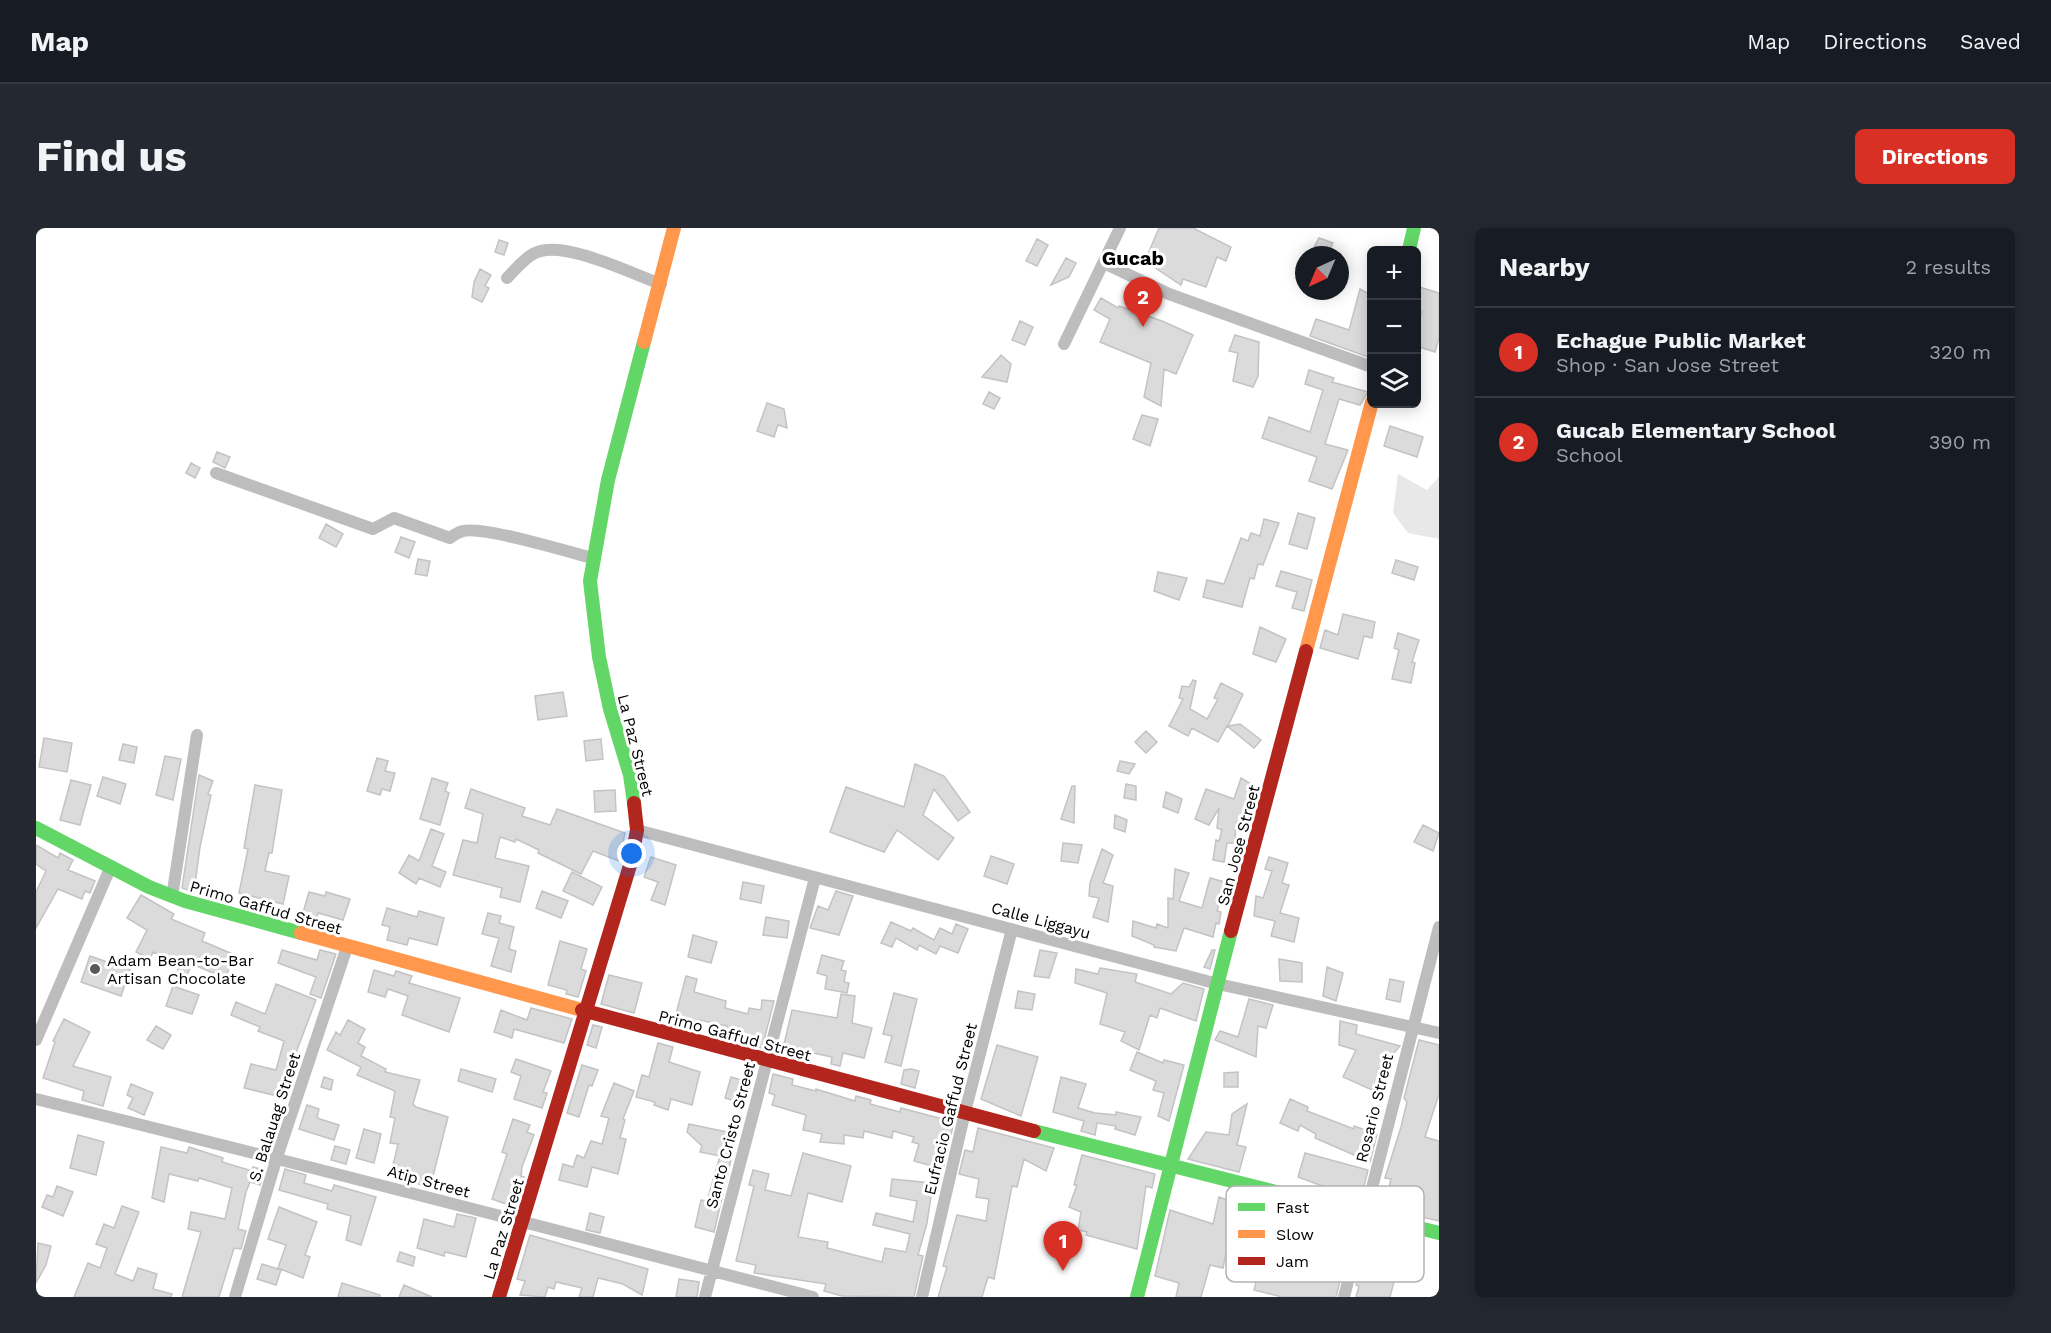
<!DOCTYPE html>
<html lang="en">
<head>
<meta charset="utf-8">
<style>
	body { margin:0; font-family:"Work Sans",sans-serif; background:#242831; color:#f1f3f6 }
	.controls { position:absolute; right:18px; top:18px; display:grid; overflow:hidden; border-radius:9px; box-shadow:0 3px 15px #0003 }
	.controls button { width:54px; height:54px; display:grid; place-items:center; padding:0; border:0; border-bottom:2px solid #363941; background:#171b24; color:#f1f3f6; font:30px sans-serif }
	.compass { position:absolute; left:1259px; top:18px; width:54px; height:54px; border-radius:50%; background:#171b24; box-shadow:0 3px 15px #0003; rotate:224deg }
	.you { position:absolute; left:596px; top:626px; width:21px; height:21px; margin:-15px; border:4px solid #fff; border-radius:50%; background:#1a73e8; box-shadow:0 0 0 9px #1a73e833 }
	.badge { display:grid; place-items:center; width:39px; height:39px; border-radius:50%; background:#d93025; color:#fff; font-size:20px; font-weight:700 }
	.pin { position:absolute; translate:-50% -50px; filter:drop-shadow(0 2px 3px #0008) }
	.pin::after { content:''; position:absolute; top:32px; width:21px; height:18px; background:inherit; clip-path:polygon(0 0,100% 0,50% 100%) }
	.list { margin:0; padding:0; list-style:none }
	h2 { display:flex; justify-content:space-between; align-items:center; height:78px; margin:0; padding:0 24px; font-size:26px }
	h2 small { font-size:20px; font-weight:400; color:#9ea1a6 }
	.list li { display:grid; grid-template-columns:39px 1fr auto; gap:18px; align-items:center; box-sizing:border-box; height:90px; padding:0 24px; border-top:2px solid #363941 }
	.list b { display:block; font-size:22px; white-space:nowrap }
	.list p { margin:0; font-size:20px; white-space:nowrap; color:#9ea1a6 }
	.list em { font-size:20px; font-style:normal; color:#9ea1a6 }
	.icon { flex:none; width:33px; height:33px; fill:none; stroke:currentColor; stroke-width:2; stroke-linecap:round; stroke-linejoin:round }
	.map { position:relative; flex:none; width:1403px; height:1069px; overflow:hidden; border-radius:9px }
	header { display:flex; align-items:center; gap:36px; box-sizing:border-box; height:84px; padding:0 30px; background:#171b24; border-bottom:2px solid #363941 }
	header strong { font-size:28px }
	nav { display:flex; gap:33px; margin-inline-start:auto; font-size:21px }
	.intro { display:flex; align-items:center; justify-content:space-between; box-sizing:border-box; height:144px; padding:0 36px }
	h1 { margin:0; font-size:42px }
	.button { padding:15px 27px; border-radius:9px; background:#d93025; color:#fff; font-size:21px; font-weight:700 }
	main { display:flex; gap:36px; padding:0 36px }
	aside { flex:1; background:#171b24; border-radius:9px; box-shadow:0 3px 15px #0003 }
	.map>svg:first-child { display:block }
	.green { fill:#e8e8e8 }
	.building { fill:#dbdbdb; stroke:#c3c3c3; stroke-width:1.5 }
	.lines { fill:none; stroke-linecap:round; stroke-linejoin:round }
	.street { stroke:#bdbdbd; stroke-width:12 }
	.fast { stroke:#63d668; stroke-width:14 }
	.slow { stroke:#ff974d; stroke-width:14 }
	.jam { stroke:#b3261e; stroke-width:14 }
	.poi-dot { fill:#595959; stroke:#fff; stroke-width:2 }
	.labels { text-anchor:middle; stroke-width:6; stroke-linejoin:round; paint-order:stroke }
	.street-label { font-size:16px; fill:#000; stroke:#fff }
	.poi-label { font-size:16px; fill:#000; stroke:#fff; text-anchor:start }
	.quarter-label { font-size:20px; font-weight:bold; fill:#000; stroke:#fff }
	.key { fill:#fff; stroke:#b2b2b2; stroke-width:1.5 }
	.key-label { font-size:16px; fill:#000 }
</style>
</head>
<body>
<header>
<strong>Map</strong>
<nav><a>Map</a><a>Directions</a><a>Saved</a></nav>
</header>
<div class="intro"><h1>Find us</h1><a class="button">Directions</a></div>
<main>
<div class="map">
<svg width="1403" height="1069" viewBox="0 0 1403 1069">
	<rect width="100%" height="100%" fill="#fff"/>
	<path class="green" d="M1362 246 1391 262 1403 249V311L1372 305 1357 285Z"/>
	<path class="building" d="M1123 0H1157L1195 19 1190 33 1181 29 1170 59 1147 51 1145 57 1109 33Z
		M1283 10 1297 15 1291 27 1276 23Z
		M1001 11 1012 17 1001 38 990 33Z
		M463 12 472 15 468 27 459 24Z
		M1030 30 1040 35 1033 49 1015 57Z
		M444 41 455 47 449 58 453 60 446 74 436 69 438 54Z
		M1380 58 1403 65V110L1399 124 1380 118V100L1386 84 1380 82Z
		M1324 61 1335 67V117L1332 129 1274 108 1280 91 1313 102Z
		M1065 70 1082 80 1083 78 1126 93 1157 107 1140 146 1128 141 1125 178 1108 169 1115 135 1064 114 1074 91 1058 82Z
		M984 93 997 99 989 117 976 112Z
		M1199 107 1223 114 1222 148 1217 159 1197 153 1202 125 1193 123Z
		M965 127 975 136 971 154 946 149Z
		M1273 142 1298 150 1296 154 1332 164 1324 177 1303 171 1289 216 1312 222 1296 261 1273 253 1281 229 1226 210 1233 189 1274 204 1287 162 1269 156Z
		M953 164 964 170 958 181 947 176Z
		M731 175 748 181 751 200 742 197 738 209 721 203Z
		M1106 187 1122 191 1114 218 1097 211Z
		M1354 198 1387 209 1381 229 1348 218Z
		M181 224 194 229 189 240 177 234Z
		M155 235 164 240 159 250 150 245Z
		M1262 285 1279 290 1271 321 1253 316Z
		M1228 291 1243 295 1227 337 1222 336 1218 351 1214 350 1206 379 1167 369 1171 352 1188 356 1205 310 1212 313 1215 305 1224 308Z
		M290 296 307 306 300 319 283 310Z
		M365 309 379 314 373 330 359 324Z
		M382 331 394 333 391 348 379 346Z
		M1360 332 1382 339 1378 352 1356 345Z
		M1245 343 1276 352 1268 383 1256 380 1261 364 1240 358Z
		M1122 344 1151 350 1143 372 1118 363Z
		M1307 386 1339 394 1336 410 1328 408 1322 431 1284 420 1289 402 1302 407Z
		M1224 399 1250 411 1240 434 1217 426Z
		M1362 405 1383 412 1376 434 1379 435 1375 455 1356 451 1363 422 1358 420Z
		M1157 452 1160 453 1154 481 1171 491 1182 471 1178 470 1185 455 1207 466 1192 498 1204 496 1225 512 1218 520 1191 498 1182 514 1156 500 1152 508 1133 498 1147 471 1143 470 1146 458 1153 459Z
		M527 464 531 488 502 492 499 468Z
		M1110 503 1121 514 1110 525 1099 514Z
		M8 510 36 515 31 544 3 539Z
		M565 511 567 531 550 533 548 513Z
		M87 516 101 519 98 535 83 532Z
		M129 528 145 531 137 572 120 567Z
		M341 530 352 533 349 543 359 545 354 563 346 561 344 567 331 563Z
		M1084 533 1099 536 1093 546 1081 543Z
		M879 536 908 548 934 584 922 593 898 561 887 587 918 610 902 632 861 602 848 624 794 604 810 559 868 579Z
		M163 547 177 553 172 566 175 567 164 619 158 664 146 660Z
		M67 549 90 556 84 576 61 568Z
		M396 550 412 555 409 563 413 565 404 597 384 591Z
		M1205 550 1222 560 1212 598 1200 594 1199 615H1191L1188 634 1177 632 1180 612 1183 613 1186 602 1181 600 1183 580 1173 597 1159 591 1170 561 1198 571Z
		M35 552 55 557 44 597 24 592Z
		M1090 556 1100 558V572L1088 570Z
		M219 557 246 562 236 625H233L229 643 253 648 247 676 203 665 212 621 208 620Z
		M1036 558H1039L1038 595 1025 591Z
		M435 561 489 580 486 588 514 597 521 581 589 605 583 633 557 623 545 646 502 625 503 622 480 611 479 614 464 609 459 630 493 638 484 674 464 669 466 660 417 647 427 612 441 615 447 586 429 580Z
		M579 562 580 583 559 584 558 563Z
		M1130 564 1146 571 1142 585 1127 579Z
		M1079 587 1091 592 1089 604 1078 600Z
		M1387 597 1403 605 1397 623 1378 614Z
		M395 601 408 606 396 638 410 644 404 659 383 650 380 656 363 645 373 627 383 633Z
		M1027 615 1046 617 1042 635 1025 633Z
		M0 617 22 630 24 625 37 632 32 642 59 653 54 665 49 663 46 671 22 661 0 700V664L10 643 0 636Z
		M1066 621 1077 627 1067 655 1077 658 1072 694 1057 689 1063 670 1053 668 1054 655Z
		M955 628 978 636 971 656 948 648Z
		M615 629 640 637 629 677 615 672 622 654 608 649Z
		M1233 629 1252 635 1246 655 1253 657 1244 685 1263 690 1258 714 1235 708 1239 693 1218 688 1220 668 1227 670 1236 643 1229 641Z
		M1139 641 1153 645 1143 673 1166 680 1174 650 1189 654 1181 683 1185 684 1183 696 1180 695 1177 709 1148 700 1140 723 1118 719V717L1096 708 1097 693 1120 700 1121 696 1132 700V670L1137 671Z
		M536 644 566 659 557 677 527 663Z
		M707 654 728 658 725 675 704 671Z
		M506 663 532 673 525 690 500 680Z
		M800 663 817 668 803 707 774 700 782 678 792 682Z
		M273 664 289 668 290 664 314 671 307 692 282 685 280 692 266 688Z
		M105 667 138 686 135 691 169 705 166 713 199 727 189 750 156 736 150 749 141 745 144 735 117 724 114 731 100 724 111 702 91 690Z
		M351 680 381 689 383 683 408 690 401 717 373 710 371 717 351 712 354 699 346 697Z
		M452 685 465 688 463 695 478 699 473 721 480 723 475 744 455 738 463 710 446 706Z
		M730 689 753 693 751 710 727 707Z
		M855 694 875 703 877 700 898 712 904 700 916 706 920 696 932 701 922 725 904 718 900 726 883 717 881 722 860 710 856 719 845 715Z
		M657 707 681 714 675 735 652 729Z
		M524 713 551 721 545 741 550 743 542 769 530 766 531 762 512 757Z
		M246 722 281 732 284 722 300 726 285 770 274 766 280 749 242 735Z
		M1004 722 1021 725 1013 750 998 748Z
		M1176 722H1179L1174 741 1168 739Z
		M786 727 808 733 805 742 810 743 808 754 813 755 811 765 789 761 791 748 781 745Z
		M54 728 94 742 85 768 45 754Z
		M1243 731 1266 735V754L1244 753Z
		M1291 739 1307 745 1300 773 1287 768Z
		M1064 740 1101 746 1099 754 1135 766 1147 755 1168 761 1160 793 1124 780 1121 790 1114 787 1103 822 1085 813 1089 804 1064 796 1071 765 1039 755 1040 741 1062 746Z
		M338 742 358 748 360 743 376 748 373 755 424 770 413 804 366 787 372 768 352 761 349 769 332 764Z
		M573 747 606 755 598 785 565 776Z
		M650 748 661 751 658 764 690 773 689 780 712 786 713 780 725 782 726 772 738 773 726 820 707 815 708 808 689 804 691 798 664 792 661 800 646 795 648 789 640 786Z
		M1354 751 1368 754 1364 774 1350 771Z
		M240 756 280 772 261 822 250 870 208 860 215 836 240 842 248 813 222 803 224 799 195 787 200 774 229 786Z
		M137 758 163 767 156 786 130 778Z
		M982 763 999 766 996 782 979 780Z
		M858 765 881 771 865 838 849 834 856 808 847 806Z
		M805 766 819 768 816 795 836 800 828 830 807 825 804 838 795 836 796 829 763 822 762 829 746 825 756 782 801 790Z
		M1213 771 1237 777 1230 800 1222 798 1220 829 1179 812 1184 803 1202 809Z
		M495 780 536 791 528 815 478 801 476 810 458 804 465 782 491 792Z
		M28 791 54 804 37 838 75 849 67 878 46 872 48 863 7 850 19 814 17 813Z
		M312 792 329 801 322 815 329 819 325 828 350 841 349 844 384 852 377 876 380 879 412 889 394 960 355 946 362 916 354 915 359 890 354 889 359 863 321 847 325 839 291 822 300 804 304 807Z
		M1304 793 1321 797 1320 806 1364 818 1344 841 1354 846 1345 866 1307 849 1320 822 1303 817Z
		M557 797 566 799 560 820 551 817Z
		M120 798 135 807 127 821 111 812Z
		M1383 812 1403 817V866L1389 909 1403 913V993L1348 980 1355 951 1349 950 1365 899 1371 874 1368 870Z
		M622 815 637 819 633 834 664 844 656 877 635 871 632 882 618 877 619 874 600 869 606 847 613 849Z
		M961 817 1002 829 985 888 945 871Z
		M1101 824 1127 835 1128 832 1148 837 1133 893 1122 888 1128 865 1117 862 1120 853 1094 842Z
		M480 831 515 843 507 864 511 865 506 880 478 871 485 848 475 844Z
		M546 837 562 842 556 858 553 857 543 889 531 885Z
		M425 841 460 851 456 864 422 853Z
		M875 841 883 843 879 860 865 856 868 842Z
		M1202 844V859H1188V845Z
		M737 846 757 851 756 857 780 863V861L819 873 820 868 835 872 834 876 864 884 865 880 918 894 907 941 878 933 883 916 876 914 878 909 857 903 856 910 828 903 827 910 808 907V916L784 914 786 906 767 902 770 887 736 877 739 867 733 865Z
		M288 849 297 852 295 862 285 859Z
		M695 849 715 855 708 881 697 877 698 873 689 870Z
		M1025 849 1050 856 1042 880 1059 885 1080 887V884L1105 889 1099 907 1079 901 1080 898 1061 895 1059 907 1045 903 1048 893 1017 884Z
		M578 855 598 863 587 891 589 892 584 910 590 911 582 946 556 939 551 959 523 952 527 936 537 939 541 927 548 930 555 913 566 916 573 890 565 888Z
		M95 856 117 865 108 887 92 880 97 870 91 867Z
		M1254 871 1272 879 1271 883 1318 901V898L1341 906 1334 934 1279 910 1280 906 1264 897 1262 903 1244 895Z
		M1211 876 1201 917 1210 919 1203 944 1152 931 1170 904 1193 907 1196 886Z
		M271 877 283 881 281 889 284 891 303 897 298 912 263 901Z
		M477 891 494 897 491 904 498 907 486 939 485 948 488 949 478 979 456 971 471 926 466 924Z
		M653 896 701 906 678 1004 659 999 665 972 671 973 684 928 664 924 666 918 651 904Z
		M942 900 1018 920 1010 943 988 931 981 959 976 958 958 1051 952 1049 946 1069H902L911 1039 907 1038 921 987 950 993 953 971 940 969 943 951 923 946 929 922 937 924Z
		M328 901 345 906 338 935 320 930Z
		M42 907 68 914 60 947 34 940Z
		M299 918 314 922 310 936 295 932Z
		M125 919 151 925 153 919 187 930 186 934 216 943 217 939 228 942 224 957 214 954 210 964 202 1001 210 1003 209 1006 205 1021 198 1020 183 1069H146L165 1004 152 1001 155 984 189 991 196 960 163 950 162 953 133 946 128 974 116 970Z
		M767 925 815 938 806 974 772 965 762 1009 792 1014 791 1020 846 1034 849 1020 870 1024 874 1006 837 997 840 985 877 994 881 973 854 968 856 951 897 955 891 995 882 1027 887 1028 878 1069 806 1068 788 1063 790 1056 718 1045 720 1037 700 1033 718 958 713 957 717 942 733 946 729 962 755 968Z
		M1269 925 1332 942 1324 974 1290 965 1292 960 1262 949Z
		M1046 927 1119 946 1116 960 1110 958 1101 1021 1050 1007 1051 1004 1042 1002 1045 984 1033 979 1041 957H1038Z
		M249 941 270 947 268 955 296 963 298 957 340 969 325 1017 310 1012 315 988 291 981 292 976 243 962Z
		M21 958 37 964 27 988 6 979 11 967 17 969Z
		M1183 969 1200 975 1187 1040 1174 1037 1165 1069H1140L1143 1055 1119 1048 1134 982 1177 996Z
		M86 978 103 984 79 1046 97 1053 102 1040 121 1046 117 1061 136 1066 135 1069H38L52 1035 64 1040 71 1020 60 1016 68 996 78 1000Z
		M243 979 281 994 269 1027 274 1029 267 1050 242 1040 250 1017 232 1011Z
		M1217 979 1229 980V985L1234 988 1231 995 1256 1001 1261 982 1292 989 1286 1023 1310 1030 1300 1069H1246L1218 1062 1221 1050 1226 1051 1234 1011 1207 1006Z
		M554 985 568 989 564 1005 550 1002Z
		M421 986 440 990 430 1029 409 1024 408 1028 381 1020 388 991 418 999Z
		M1335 1000 1377 1010 1375 1022 1362 1019 1358 1041 1361 1042 1354 1069H1320L1323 1058 1320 1057Z
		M494 1007 612 1041 606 1067 587 1056 562 1050 557 1069H543L546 1060 520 1054 518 1061 512 1059 509 1069 484 1067 489 1053 481 1051Z
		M2 1015 15 1018 10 1037 0 1055Z
		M364 1024 379 1029 377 1038 361 1033Z
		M226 1036 245 1042 240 1057 221 1051Z
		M643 1051 663 1054 661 1069H640Z
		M306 1055 344 1067V1069H302Z
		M368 1057 396 1069H363Z"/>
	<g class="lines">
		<path class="street" d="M1068 35 1133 66 1336 139
			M471 50C480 41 488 30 499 25 527 11 596 46 625 56
			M1028 116 1084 0
			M180 245 337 301 358 290 414 310C418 307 422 304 427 303 448 298 530 323 556 330
			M601 602 1182 756 1403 805
			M136 669 161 507
			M0 812 75 638
			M0 871C260 934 518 1002 777 1069
			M199 1069 241 929 311 719
			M669 1069 779 650
			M886 1069 929 884 976 701
			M1308 1069 1403 699"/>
		<path class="fast" d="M1373 22 1378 0
			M598 575 594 547 574 481 563 429 554 353 572 252 608 114
			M0 600 113 659 149 673 265 705
			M998 903 1403 1005
			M1101 1069 1195 703"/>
		<path class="slow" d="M608 114 638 0
			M1270 423 1336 174
			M265 705 546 782"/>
		<path class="jam" d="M1195 703 1270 423
			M546 782 998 903
			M463 1069 595 634 601 602 598 575"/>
	</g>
	<circle class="poi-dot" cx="59" cy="741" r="6"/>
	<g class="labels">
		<g class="street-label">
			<text transform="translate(600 517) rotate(76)" y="6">La Paz Street</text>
			<text transform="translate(1202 617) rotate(-75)" y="6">San Jose Street</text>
			<text transform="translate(230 679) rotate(16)" y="6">Primo Gaffud Street</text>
			<text transform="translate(1005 692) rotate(15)" y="6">Calle Liggayu</text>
			<text transform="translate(699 807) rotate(15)" y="6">Primo Gaffud Street</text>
			<text transform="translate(1338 880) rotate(-76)" y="6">Rosario Street</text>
			<text transform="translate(914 881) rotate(-76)" y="6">Eufracio Gaffud Street</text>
			<text transform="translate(238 889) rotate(-72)" y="6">S. Balauag Street</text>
			<text transform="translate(694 907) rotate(-75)" y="6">Santo Cristo Street</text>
			<text transform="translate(393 953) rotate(15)" y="6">Atip Street</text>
			<text transform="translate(467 1001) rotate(-73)" y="6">La Paz Street</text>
		</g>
		<g class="poi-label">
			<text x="71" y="738">Adam Bean-to-Bar<tspan x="71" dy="18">Artisan Chocolate</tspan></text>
		</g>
		<g class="quarter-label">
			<text x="1097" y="37">Gucab</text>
		</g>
	</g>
	<rect x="1190" y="958" width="198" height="96" rx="9" class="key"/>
	<rect x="1202" y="975" width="27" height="8" fill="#63d668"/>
	<rect x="1202" y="1002" width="27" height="8" fill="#ff974d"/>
	<rect x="1202" y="1029" width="27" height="8" fill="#b3261e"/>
	<g class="key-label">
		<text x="1240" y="985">Fast</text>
		<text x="1240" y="1012">Slow</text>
		<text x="1240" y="1039">Jam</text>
	</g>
</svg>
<div class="controls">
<button>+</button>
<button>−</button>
<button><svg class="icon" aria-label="layers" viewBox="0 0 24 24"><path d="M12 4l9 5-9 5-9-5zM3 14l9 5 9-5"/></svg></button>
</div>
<svg class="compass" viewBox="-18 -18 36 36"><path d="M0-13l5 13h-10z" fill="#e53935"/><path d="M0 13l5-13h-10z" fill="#9ea1a6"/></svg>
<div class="you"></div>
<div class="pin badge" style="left:1027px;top:1043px">1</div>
<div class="pin badge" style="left:1107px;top:99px">2</div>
</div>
<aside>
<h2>Nearby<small>2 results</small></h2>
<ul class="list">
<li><span class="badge">1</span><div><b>Echague Public Market</b><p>Shop · San Jose Street</p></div><em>320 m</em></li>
<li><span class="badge">2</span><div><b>Gucab Elementary School</b><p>School</p></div><em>390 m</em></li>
</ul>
</aside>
</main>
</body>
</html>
